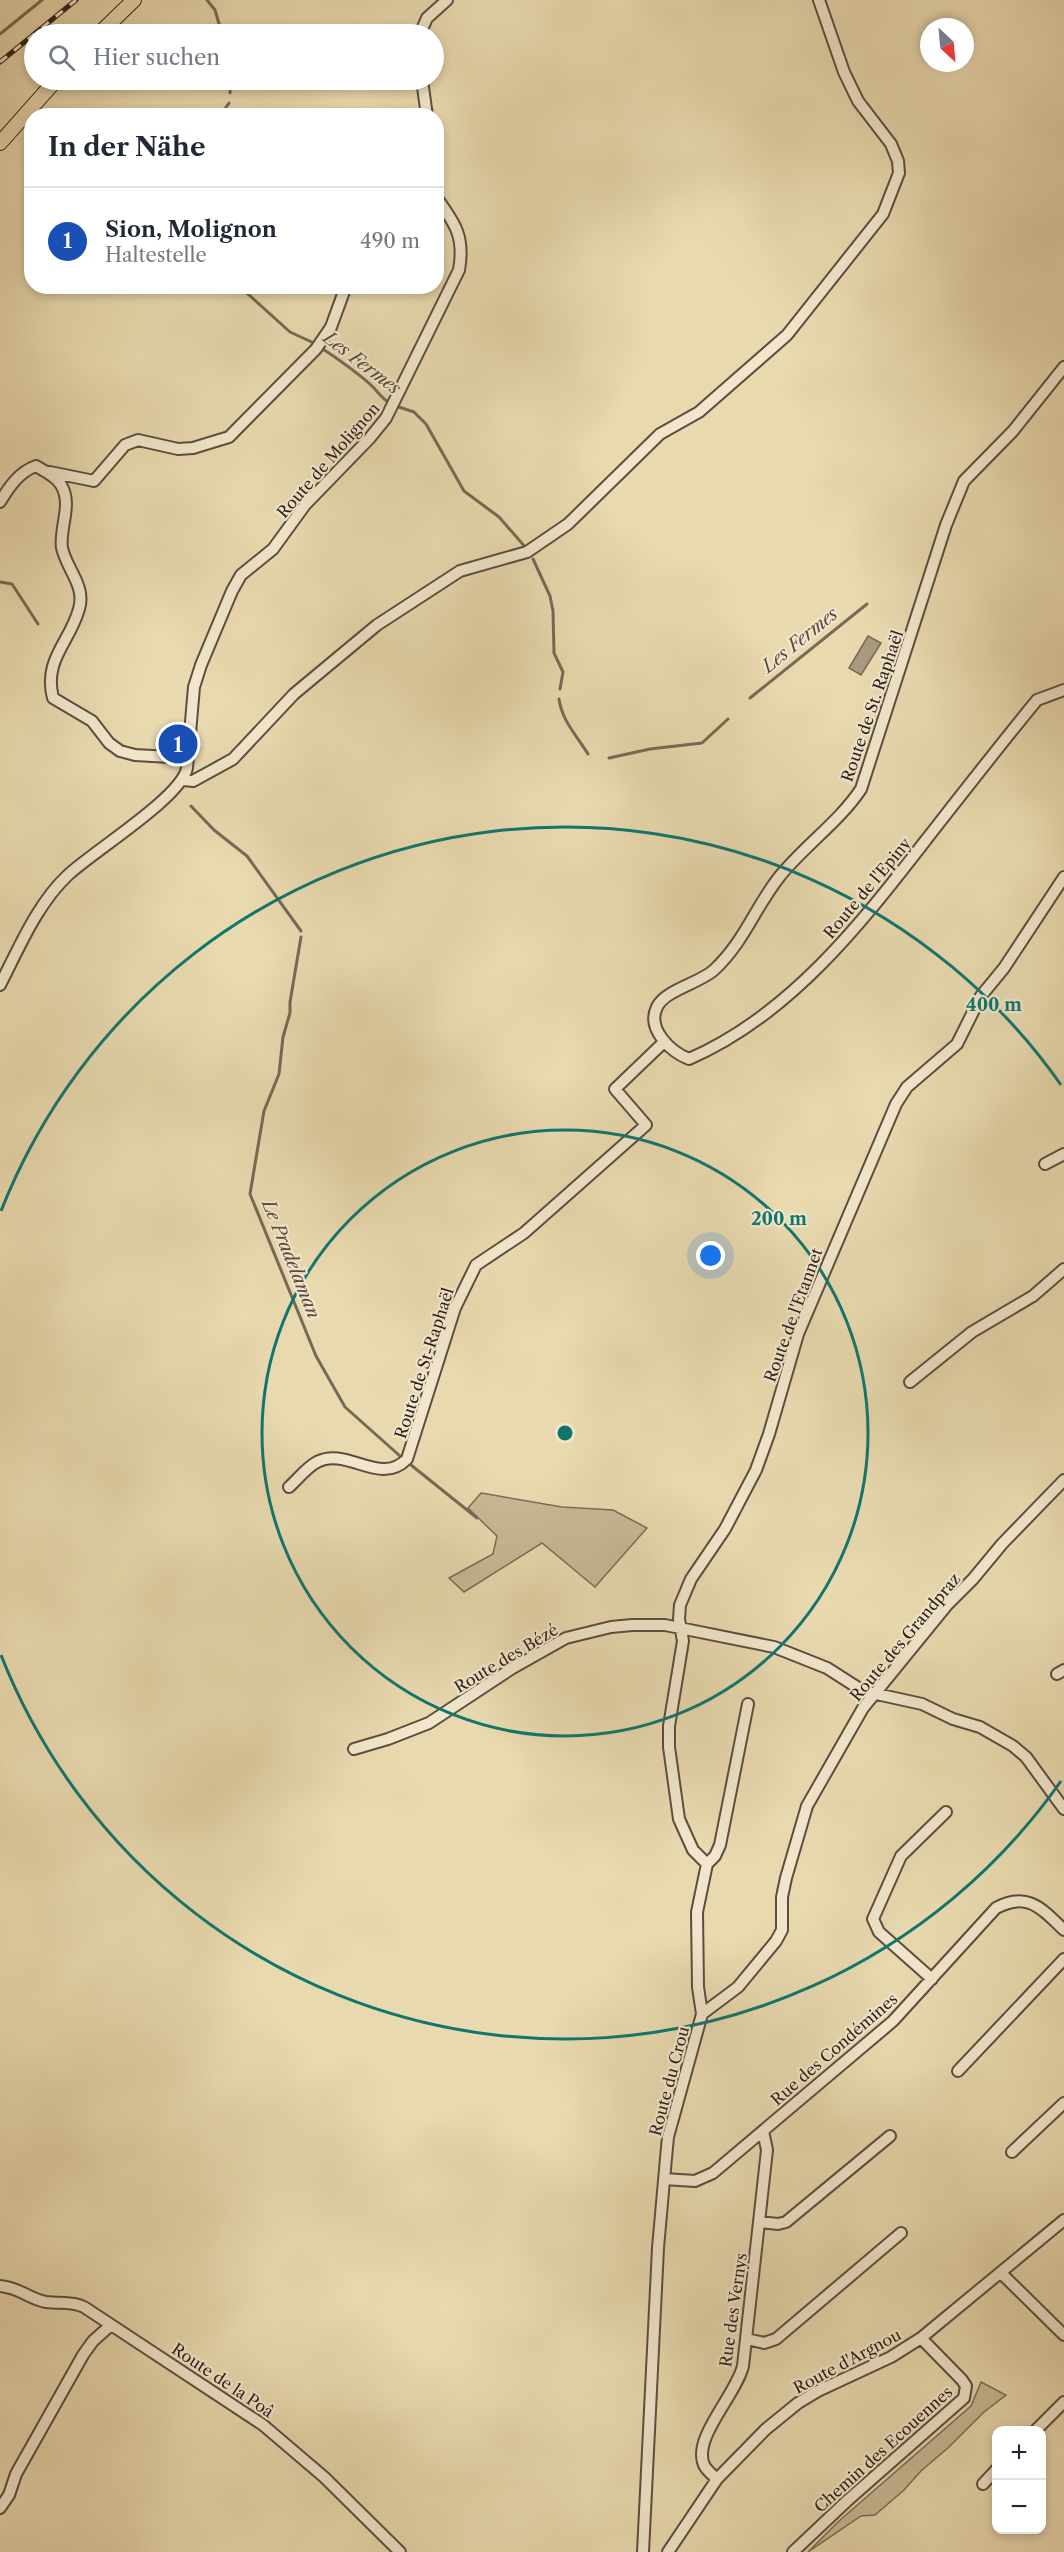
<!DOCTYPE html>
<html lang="de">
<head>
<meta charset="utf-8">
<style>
	body { margin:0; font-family:"Libre Caslon Text",serif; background:#f6f6f7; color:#1f2937 }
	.controls { position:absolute; right:18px; bottom:18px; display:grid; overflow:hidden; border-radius:12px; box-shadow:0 3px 9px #0003 }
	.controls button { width:54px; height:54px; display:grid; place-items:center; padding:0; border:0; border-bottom:2px solid #e0e1e3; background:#fff; color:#1f2937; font:30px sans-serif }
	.compass { position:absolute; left:920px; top:18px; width:54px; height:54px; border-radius:50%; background:#fff; box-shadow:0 3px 9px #0003; rotate:154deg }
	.you { position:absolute; left:711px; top:1256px; width:21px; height:21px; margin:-15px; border:4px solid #fff; border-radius:50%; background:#1a73e8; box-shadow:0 0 0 9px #1a73e833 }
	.badge { display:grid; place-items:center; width:39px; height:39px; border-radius:50%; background:#0b8043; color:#fff; font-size:20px; font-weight:700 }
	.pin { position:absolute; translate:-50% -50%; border:3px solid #fff; box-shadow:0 2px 6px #0006 }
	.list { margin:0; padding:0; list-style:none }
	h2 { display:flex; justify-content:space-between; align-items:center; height:78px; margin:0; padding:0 24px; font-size:26px }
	h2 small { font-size:20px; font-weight:400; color:#747a83 }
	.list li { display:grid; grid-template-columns:39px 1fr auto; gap:18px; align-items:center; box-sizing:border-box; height:108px; padding:0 24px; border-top:2px solid #e0e1e3 }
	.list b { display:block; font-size:22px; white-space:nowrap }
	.list p { margin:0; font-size:20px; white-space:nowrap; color:#747a83 }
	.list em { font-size:20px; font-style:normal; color:#747a83 }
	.icon { flex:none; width:33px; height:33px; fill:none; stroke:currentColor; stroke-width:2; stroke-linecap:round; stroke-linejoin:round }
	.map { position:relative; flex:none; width:1064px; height:2552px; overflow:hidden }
	.search { position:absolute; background:#fff; box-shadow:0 3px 9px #0003; left:24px; top:24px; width:420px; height:66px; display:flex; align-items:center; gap:15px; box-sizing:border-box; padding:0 21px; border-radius:33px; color:#747a83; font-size:22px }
	.panel { position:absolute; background:#fff; box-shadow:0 3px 9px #0003; left:24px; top:108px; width:420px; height:186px; border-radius:24px }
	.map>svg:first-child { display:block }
	.green { fill:#c9b996; stroke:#7a6c58; stroke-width:1.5 }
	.water { fill:#a99a7d; stroke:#776956; stroke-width:1.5 }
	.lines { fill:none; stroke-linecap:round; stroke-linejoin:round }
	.stream { stroke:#776956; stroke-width:3 }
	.minor-casing { stroke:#5b4e40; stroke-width:14 }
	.major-casing { stroke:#2c1f1b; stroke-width:16 }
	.minor { stroke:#f1e6cb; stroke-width:10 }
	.major { stroke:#e9d9af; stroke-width:14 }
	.rail-casing { stroke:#2c1f1b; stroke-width:5 }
	.rail { stroke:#f1e6cb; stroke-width:3; stroke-dasharray:9; stroke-linecap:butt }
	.ring { fill:none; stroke:#0f766e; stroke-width:3 }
	.labels { text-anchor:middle; stroke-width:4.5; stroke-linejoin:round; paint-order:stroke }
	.street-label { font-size:16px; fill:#2c1f1b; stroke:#f1e6cb }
	.water-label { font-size:18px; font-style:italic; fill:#584a3d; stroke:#f1e6cb }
	.centre { fill:#0f766e; stroke:#f1e6cb; stroke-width:3 }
	.ring-label { font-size:18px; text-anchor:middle; font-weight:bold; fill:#0f766e; stroke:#f1e6cb; stroke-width:4.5; stroke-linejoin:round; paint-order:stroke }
</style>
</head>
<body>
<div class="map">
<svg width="1064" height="2552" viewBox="0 0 1064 2552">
	<rect width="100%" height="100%" fill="#e9d9af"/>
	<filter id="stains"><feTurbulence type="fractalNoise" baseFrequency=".00333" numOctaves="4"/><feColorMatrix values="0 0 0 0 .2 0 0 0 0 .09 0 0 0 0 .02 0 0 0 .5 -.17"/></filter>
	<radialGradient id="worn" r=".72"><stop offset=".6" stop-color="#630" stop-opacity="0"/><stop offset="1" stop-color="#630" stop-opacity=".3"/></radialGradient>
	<path class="green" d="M481 1493 562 1507 613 1510 647 1528 595 1587 542 1543 464 1592 449 1578 493 1554 497 1536 468 1508Z
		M981 2382 1006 2395 984 2412 949 2447 921 2471 904 2490 875 2515 861 2516 808 2552 839 2521 971 2406Z"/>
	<path class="water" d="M868 636 881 643 861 675 849 668Z"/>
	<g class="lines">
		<path class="stream" d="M207 0 215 10 222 34
			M0 34 42 0
			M230 93 231 80
			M220 116 229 103
			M239 286 290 332 316 344
			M321 348C334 356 362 376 373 387 379 393 382 399 390 403
			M396 406 414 412 426 424 464 491 499 517 526 548
			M533 559 550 596 553 611 554 653 563 672 560 689
			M0 582 12 584 38 624
			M750 698 867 604
			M559 699C562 721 577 736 588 754
			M609 758 650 749 702 743 728 719
			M191 806 214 830 247 856 301 931
			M301 937 290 1002V1013L283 1037 279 1074 264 1111 250 1194 316 1356 345 1407 400 1456
			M411 1465 477 1518"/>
		<defs>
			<path id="minor" d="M420 34 427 18 447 0
				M422 80 427 116
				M1064 367 1013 431 964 481 946 525 861 789C839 822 805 845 780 876 755 907 745 941 714 970 700 983 665 990 657 1007 646 1029 671 1052 689 1059 791 1015 863 921 929 836 965 790 1000 745 1037 700L1064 690
				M36 466C44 471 56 476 61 485 73 504 59 528 62 548 67 570 86 586 79 609 70 642 43 660 53 698L92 721 109 743 120 751 135 755 187 758
				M50 472 94 481 125 445 138 440 178 449 193 448 229 437 316 349 331 327 346 286
				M0 502C9 487 19 472 36 466
				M184 780 193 781 233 759 294 694 377 625 460 571 527 552 568 524 660 434 699 412 787 335 883 214 899 173 898 161 891 144 858 101 844 72 819 0
				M0 985C19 948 37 904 68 875 92 852 182 797 187 768L194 687 201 665 232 591 241 575 273 549 305 505 369 439 386 418 459 270C465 237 455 223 436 197
				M1045 1164 1064 1154
				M910 1382 972 1332 1033 1296 1064 1269
				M289 1487C298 1479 307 1467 317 1462 347 1446 380 1487 407 1459L455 1308 476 1265 524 1233 646 1125 615 1089 664 1042
				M1057 1674 1064 1670
				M354 1749 388 1739 429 1723 511 1669 566 1638 611 1627 632 1625H665L774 1647 827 1668 863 1691 922 1704 953 1719 980 1727 1013 1746 1026 1757 1064 1809
				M707 1864 715 1856 720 1845 748 1704
				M932 1979 879 1932 873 1919 901 1856 946 1812
				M702 2014 738 1987 776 1941 782 1930V1897L786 1878 807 1806 863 1708 947 1605 973 1579 1002 1544 1064 1480
				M958 2071 1064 1959
				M1012 2152 1064 2103
				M664 2179 695 2181 713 2173 893 2021 996 1908C1028 1891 1042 1909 1064 1930
				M759 2222 778 2224 786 2222 890 2136
				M1001 2273 1064 2335
				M0 2286C21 2288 29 2299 46 2302 60 2304 71 2301 84 2307L263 2425 324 2477 400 2552
				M747 2339 764 2343 776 2339 901 2233
				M1036 2430 1064 2402
				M717 2479C713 2475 707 2471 704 2465 692 2438 736 2395 743 2366L767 2150 763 2131
				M983 2484 996 2470
				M0 2508 9 2495 16 2474 83 2355 93 2341 111 2325
				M643 2552 658 2248 666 2158 668 2137 702 2014 698 1987 697 1912 707 1864 693 1850 679 1819 669 1747V1726L683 1641 679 1619 680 1605 691 1579 725 1529 756 1470 769 1434 798 1334 896 1104 907 1087 957 1044 981 996 1004 968 1064 877
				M668 2552 717 2479 766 2429 798 2403 818 2391 891 2357 921 2338 1064 2220
				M793 2552 848 2500 964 2398 966 2386 962 2380 921 2338"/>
			<path id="major" d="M99 34 134 0
				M0 143 56 80"/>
		</defs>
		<use href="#minor" class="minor-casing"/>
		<use href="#major" class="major-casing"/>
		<use href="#minor" class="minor"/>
		<use href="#major" class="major"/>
		<defs>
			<path id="rail" d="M0 62 76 0"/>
		</defs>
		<use href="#rail" class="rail-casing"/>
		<use href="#rail" class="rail"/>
	</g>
	<g class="ring">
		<circle cx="565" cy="1433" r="303"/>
		<path d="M1061 1781A606 606 0 0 1 1 1655M1 1211A606 606 0 0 1 1061 1085"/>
	</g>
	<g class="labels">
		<g class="street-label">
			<text transform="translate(328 460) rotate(-49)" y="6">Route de Molignon</text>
			<text transform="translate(872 706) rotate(-71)" y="6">Route de St. Raphaël</text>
			<text transform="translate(867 888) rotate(-50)" y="6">Route de l'Epiny</text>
			<text transform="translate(793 1315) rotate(-70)" y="6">Route de l'Etannet</text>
			<text transform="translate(424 1363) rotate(-72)" y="6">Route de St-Raphaël</text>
			<text transform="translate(905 1637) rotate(-50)" y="6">Route des Grandpraz</text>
			<text transform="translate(506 1658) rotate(-31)" y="6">Route des Bézé</text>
			<text transform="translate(834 2049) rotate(-41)" y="6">Rue des Condémines</text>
			<text transform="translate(669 2081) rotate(-75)" y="6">Route du Crou</text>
			<text transform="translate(733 2310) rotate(-82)" y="6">Rue des Vernys</text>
			<text transform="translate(847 2361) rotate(-28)" y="6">Route d'Argnou</text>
			<text transform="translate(223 2380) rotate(34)" y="6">Route de la Poâ</text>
			<text transform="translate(883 2449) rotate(-42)" y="6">Chemin des Ecouennes</text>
		</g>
		<g class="water-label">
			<text transform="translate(362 363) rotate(37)" y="6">Les Fermes</text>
			<text transform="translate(800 640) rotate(-39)" y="6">Les Fermes</text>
			<text transform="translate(291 1259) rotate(68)" y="6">Le Pradelaman</text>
		</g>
	</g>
	<circle cx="565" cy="1433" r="9" class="centre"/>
	<g class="ring-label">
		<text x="994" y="1011">400 m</text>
		<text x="779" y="1225">200 m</text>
	</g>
	<rect width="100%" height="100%" filter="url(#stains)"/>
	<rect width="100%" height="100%" fill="url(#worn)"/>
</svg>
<div class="controls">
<button>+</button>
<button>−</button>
</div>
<svg class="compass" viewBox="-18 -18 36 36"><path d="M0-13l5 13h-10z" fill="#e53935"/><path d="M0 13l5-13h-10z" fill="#747a83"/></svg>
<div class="you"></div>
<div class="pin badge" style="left:178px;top:744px;background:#1a4fb4">1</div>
<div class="search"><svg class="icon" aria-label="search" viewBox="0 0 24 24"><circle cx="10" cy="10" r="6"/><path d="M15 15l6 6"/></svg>Hier suchen</div>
<section class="panel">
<h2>In der Nähe<small></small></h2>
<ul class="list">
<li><span class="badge" style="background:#1a4fb4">1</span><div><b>Sion, Molignon</b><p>Haltestelle</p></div><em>490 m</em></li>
</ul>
</section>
</div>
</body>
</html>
